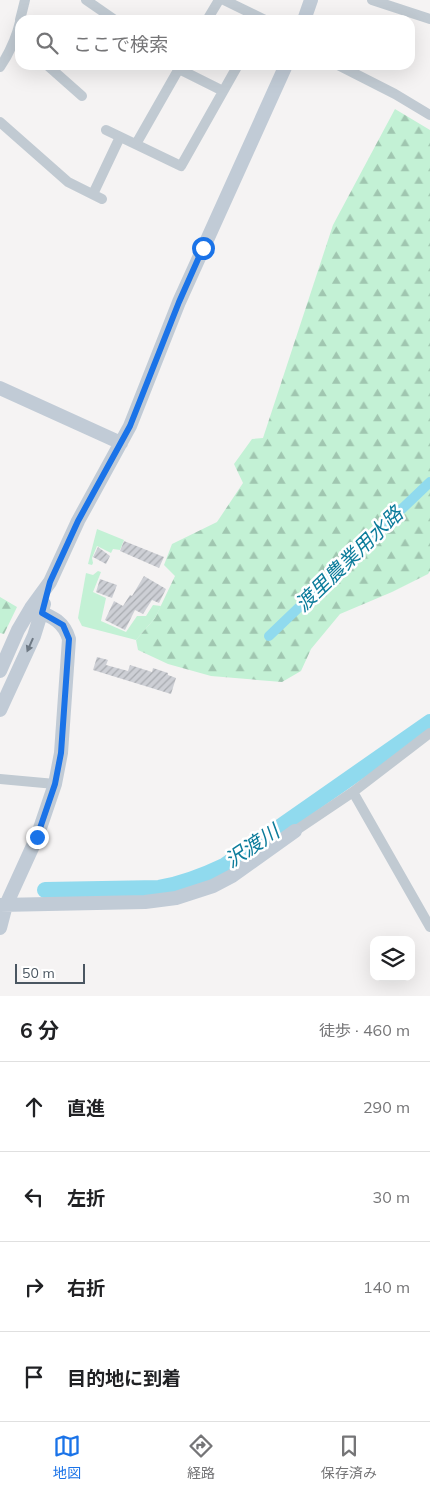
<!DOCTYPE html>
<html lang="ja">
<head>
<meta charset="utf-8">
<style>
	body { margin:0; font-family:Mulish,"Noto Sans JP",sans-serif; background:#f2f2f2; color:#202124 }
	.controls { position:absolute; right:15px; bottom:15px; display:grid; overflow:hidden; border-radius:10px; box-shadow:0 5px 20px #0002 }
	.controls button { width:45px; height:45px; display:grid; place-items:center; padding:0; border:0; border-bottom:1px solid #e0e0e0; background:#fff; color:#202124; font:25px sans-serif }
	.scale { position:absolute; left:15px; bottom:12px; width:70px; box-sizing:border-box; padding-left:5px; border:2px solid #4a5661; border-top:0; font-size:14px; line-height:18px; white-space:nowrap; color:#4a5661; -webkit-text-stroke:4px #fff; paint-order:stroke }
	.stop { position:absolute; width:15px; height:15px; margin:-11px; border:4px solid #1a73e8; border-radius:50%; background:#fff }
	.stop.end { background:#1a73e8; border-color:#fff; box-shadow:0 1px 5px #0008 }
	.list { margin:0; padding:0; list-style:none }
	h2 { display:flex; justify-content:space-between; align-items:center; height:65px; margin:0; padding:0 20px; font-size:21px }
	h2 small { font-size:16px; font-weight:400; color:#757577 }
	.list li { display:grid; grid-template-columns:32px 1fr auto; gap:15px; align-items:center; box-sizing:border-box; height:90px; padding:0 20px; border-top:1px solid #e0e0e0 }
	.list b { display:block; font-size:19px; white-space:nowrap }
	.list em { font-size:16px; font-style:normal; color:#757577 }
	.icon { flex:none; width:28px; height:28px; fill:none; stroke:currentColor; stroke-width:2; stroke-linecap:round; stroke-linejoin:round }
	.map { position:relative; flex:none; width:430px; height:996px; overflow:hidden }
	.search { position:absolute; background:#fff; box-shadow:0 5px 20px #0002; left:15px; right:15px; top:15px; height:55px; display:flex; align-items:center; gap:12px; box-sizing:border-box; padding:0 18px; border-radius:15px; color:#757577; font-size:19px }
	.sheet { height:425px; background:#fff }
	nav { display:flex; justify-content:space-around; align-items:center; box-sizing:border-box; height:70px; border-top:1px solid #e0e0e0; background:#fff; font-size:14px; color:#757577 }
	nav a { display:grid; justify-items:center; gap:2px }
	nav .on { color:#1a73e8 }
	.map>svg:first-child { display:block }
	.green { fill:#c3f1d5 }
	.forest { fill:url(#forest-firs) }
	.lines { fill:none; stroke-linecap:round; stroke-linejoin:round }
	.canal { stroke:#90daee; stroke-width:10 }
	.river { stroke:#90daee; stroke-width:16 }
	.building { fill:url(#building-hatch) }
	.street { stroke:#c1cad2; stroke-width:10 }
	.secondary { stroke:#c1cbd6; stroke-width:14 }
	.oneway { fill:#6e7984 }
	.route { stroke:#1a73e8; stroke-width:6 }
	.labels { text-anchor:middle; stroke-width:5; stroke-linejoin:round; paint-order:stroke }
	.water-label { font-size:20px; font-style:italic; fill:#0c7c9b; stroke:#fff }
</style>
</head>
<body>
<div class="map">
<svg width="430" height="996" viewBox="0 0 430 996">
	<defs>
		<pattern id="forest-firs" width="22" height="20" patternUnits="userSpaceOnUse" patternTransform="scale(1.25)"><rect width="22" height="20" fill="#c3f1d5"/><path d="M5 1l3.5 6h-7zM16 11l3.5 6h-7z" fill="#a0c6b0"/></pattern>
		<pattern id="building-hatch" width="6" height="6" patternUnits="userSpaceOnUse" patternTransform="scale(1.25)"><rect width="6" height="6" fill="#cdcfd5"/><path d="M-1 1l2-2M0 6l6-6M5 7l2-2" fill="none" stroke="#a8abb0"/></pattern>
	</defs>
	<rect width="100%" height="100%" fill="#f5f3f3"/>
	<path class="green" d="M97 529 124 540 120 550 113 549 111 553 97 546 92 558 93 563 92 565 88 564Z
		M98 571 101 572 93 592 106 598 101 621 126 632 137 616H146L153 605 161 606 155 618 136 640 82 626 78 618 86 573 93 575Z"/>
	<path class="forest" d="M395 109 430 130V571L428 574 392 592 340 614 311 649 301 671 282 682 211 676 168 664 138 650 136 640 155 618 175 576 164 565 172 544 217 522 243 483 234 464 252 439 263 438 333 225Z
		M0 597 17 607 4 634 0 633Z"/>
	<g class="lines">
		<path class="canal" d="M269 636 430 482"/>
		<path class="river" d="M45 890 159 888C183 884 203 876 224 866L430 722"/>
	</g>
	<path class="building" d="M124 541 164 557 159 568 120 551Z
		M98 547 110 556 106 564 93 557Z
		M144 576 166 589 159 603 152 600 143 614 135 610 125 630 105 620 114 601 123 606 130 595 132 596Z
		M100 579 117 585 112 598 96 592Z
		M97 657 108 660 106 665 128 671 130 665 152 672 153 668 168 673V675L176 678 171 694 93 670Z"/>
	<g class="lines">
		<path class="street" d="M86 0 115 20
			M224 0 265 20
			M372 0 430 19
			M20 20 25 0
			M207 20 219 0
			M47 65 82 96
			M338 65 395 94 430 115
			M0 67C10 52 16 39 20 22
			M179 69 223 91
			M0 122 68 182 102 199
			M106 130 181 166 238 65
			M136 144 181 65
			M93 194 120 137
			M0 779 55 784
			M353 792 430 927
			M295 831 353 792 430 733"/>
		<path class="secondary" d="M304 20 311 0
			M0 388 121 443
			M0 671 18 630 31 608 50 582 78 521 130 426 179 302 286 65
			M0 710 34 636 44 604
			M0 905 145 902 176 898 213 886 232 876 295 831
			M0 928 6 905 37 837 55 784 61 753 69 639C63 619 49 616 31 608"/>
	</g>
	<defs><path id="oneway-solid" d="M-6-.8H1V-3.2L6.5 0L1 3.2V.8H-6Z" transform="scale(1.25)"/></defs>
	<use class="oneway" href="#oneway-solid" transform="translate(30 645) rotate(114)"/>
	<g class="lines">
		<path class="route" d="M37 837 55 784 61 753 69 639 63 625 42 613 50 582 78 521 130 426 179 302 203 248"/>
	</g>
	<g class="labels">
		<g class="water-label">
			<text transform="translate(349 559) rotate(-44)" y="7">渡里農業用水路</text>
			<text transform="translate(252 846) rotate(-34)" y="7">沢渡川</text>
		</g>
	</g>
</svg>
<div class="controls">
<button><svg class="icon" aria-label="layers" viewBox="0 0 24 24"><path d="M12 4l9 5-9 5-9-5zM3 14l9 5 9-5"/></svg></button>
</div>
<div class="scale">50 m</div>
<div class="stop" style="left:203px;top:248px"></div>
<div class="stop end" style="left:37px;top:837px"></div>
<div class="search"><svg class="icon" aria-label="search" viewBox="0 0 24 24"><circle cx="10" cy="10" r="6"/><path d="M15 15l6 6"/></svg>ここで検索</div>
</div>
<section class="sheet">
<h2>6 分<small>徒歩 · 460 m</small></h2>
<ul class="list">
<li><svg class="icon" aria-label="ahead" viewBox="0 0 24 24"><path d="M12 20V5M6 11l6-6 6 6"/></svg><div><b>直進</b></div><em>290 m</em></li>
<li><svg class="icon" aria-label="left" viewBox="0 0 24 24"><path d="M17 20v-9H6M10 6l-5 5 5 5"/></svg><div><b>左折</b></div><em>30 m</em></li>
<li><svg class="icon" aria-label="right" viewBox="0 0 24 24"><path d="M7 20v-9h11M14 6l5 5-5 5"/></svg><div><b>右折</b></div><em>140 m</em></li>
<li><svg class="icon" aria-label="arrive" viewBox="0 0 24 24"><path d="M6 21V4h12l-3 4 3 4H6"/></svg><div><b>目的地に到着</b></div></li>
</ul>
</section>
<nav>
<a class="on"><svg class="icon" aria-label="map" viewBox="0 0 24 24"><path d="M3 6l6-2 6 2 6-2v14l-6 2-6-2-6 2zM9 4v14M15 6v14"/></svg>地図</a>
<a><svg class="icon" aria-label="directions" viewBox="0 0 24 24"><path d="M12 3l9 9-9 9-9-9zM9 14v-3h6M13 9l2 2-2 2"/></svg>経路</a>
<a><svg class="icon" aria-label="saved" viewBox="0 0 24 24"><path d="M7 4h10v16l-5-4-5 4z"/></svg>保存済み</a>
</nav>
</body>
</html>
